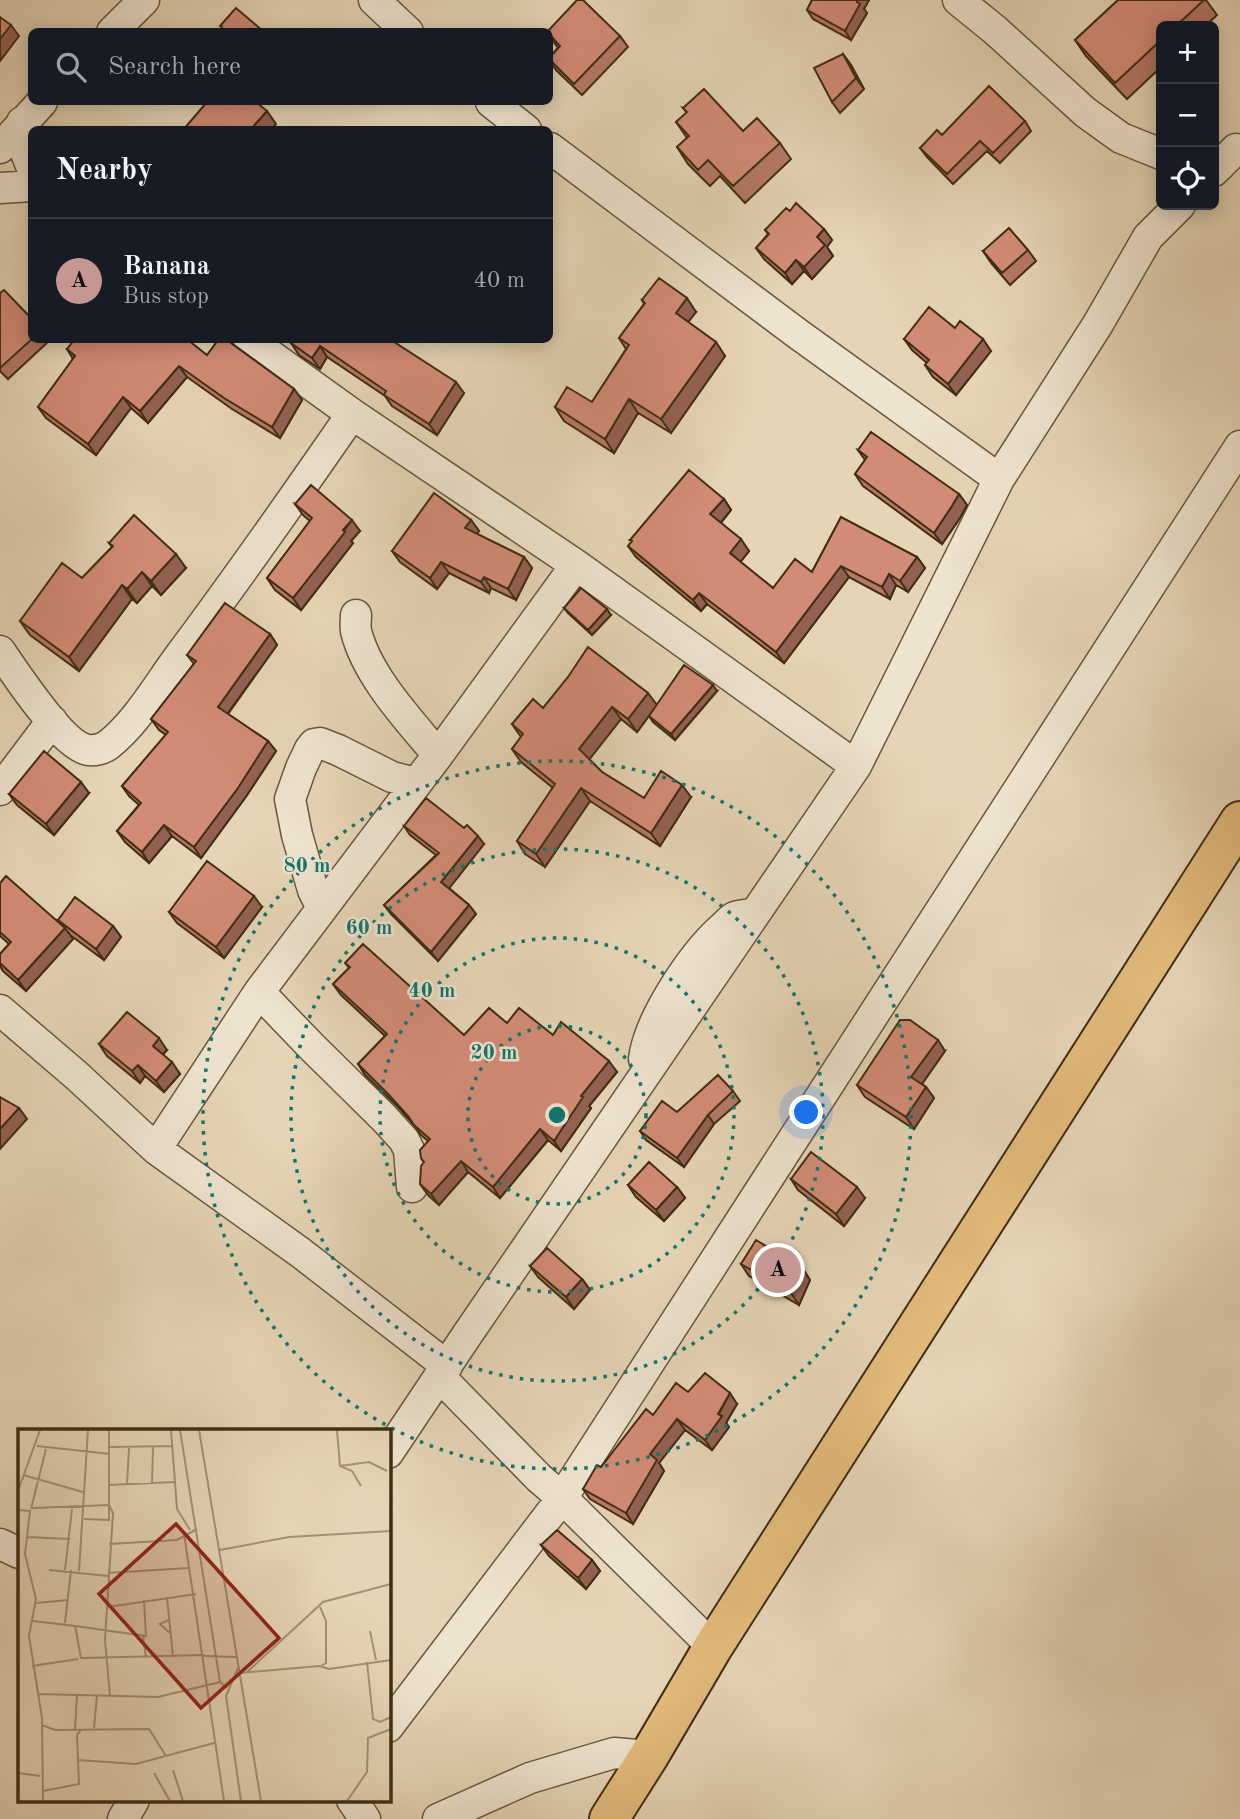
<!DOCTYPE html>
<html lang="en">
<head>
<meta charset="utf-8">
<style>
	body { margin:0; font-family:"Old Standard TT",serif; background:#242831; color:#f1f3f6 }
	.controls { position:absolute; right:21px; top:21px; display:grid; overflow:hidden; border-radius:10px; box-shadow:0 4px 18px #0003 }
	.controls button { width:63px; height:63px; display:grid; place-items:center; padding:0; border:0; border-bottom:2px solid #363941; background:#171b24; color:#f1f3f6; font:35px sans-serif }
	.you { position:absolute; left:807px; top:1113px; width:24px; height:24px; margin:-18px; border:5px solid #fff; border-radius:50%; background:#1a73e8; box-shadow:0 0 0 10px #1a73e833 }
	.badge { display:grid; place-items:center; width:46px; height:46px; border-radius:50%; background:#c59692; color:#111; font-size:23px; font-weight:700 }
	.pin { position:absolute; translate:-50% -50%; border:4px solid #fff; box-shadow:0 2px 7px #0006 }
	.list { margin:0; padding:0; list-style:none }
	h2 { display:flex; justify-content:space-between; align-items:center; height:91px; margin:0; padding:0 28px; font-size:30px }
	h2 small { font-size:23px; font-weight:400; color:#9ea1a6 }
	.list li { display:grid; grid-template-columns:46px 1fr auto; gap:21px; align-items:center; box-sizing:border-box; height:126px; padding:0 28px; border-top:2px solid #363941 }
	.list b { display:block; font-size:26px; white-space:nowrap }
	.list p { margin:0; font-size:23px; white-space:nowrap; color:#9ea1a6 }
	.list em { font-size:23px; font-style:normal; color:#9ea1a6 }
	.icon { flex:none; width:38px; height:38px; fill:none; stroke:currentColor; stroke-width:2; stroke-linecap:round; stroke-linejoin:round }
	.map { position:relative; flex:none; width:1240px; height:1819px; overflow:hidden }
	.search { position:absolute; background:#171b24; box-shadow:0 4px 18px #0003; left:28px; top:28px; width:525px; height:77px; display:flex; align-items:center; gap:18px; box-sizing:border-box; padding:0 24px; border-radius:10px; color:#9ea1a6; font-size:26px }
	.panel { position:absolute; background:#171b24; box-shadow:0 4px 18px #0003; left:28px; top:126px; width:525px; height:217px; border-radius:10px }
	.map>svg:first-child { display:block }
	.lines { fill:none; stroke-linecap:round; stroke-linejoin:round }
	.minor-casing { stroke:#69573d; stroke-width:33 }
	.highway-casing { stroke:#402d15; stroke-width:42 }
	.minor { stroke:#eee3cf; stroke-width:30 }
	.highway { stroke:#e2ba7a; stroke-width:38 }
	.wall { fill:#b57865; stroke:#402d15; stroke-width:2 }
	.shaded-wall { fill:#936153; stroke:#402d15; stroke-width:2 }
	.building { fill:#d28b76; stroke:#402d15; stroke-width:2 }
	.ring { fill:none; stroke:#0f766e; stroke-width:3.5; stroke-dasharray:3.5 7 }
	.inset-road { fill:none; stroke:#a39175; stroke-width:2 }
	.view { fill:#8f2418; fill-opacity:0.15; stroke:#8f2418; stroke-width:3.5 }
	.inset-edge { fill:none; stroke:#402d15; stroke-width:3.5 }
	.centre { fill:#0f766e; stroke:#eee3cf; stroke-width:3.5 }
	.ring-label { font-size:21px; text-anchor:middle; font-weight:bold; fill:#0f766e; stroke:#eee3cf; stroke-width:5; stroke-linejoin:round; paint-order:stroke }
</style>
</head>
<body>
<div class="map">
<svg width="1240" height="1819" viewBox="0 0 1240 1819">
	<rect width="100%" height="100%" fill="#e5d4b5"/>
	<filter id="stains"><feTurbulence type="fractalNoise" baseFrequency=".00286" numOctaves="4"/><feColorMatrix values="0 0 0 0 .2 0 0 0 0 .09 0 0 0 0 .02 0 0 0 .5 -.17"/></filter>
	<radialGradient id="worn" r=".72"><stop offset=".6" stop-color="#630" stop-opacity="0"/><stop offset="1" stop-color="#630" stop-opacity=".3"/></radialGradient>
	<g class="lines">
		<defs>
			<path id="minor" d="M374 0 408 32
				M958 0 995 30 1085 112 1121 138 1161 154
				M112 32 144 0
				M491 102 526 130
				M22 122 23 145 32 168
				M0 148 42 102
				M550 148 798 334 999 479
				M1214 171 1236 149
				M0 188 32 186
				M249 340 352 414 576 565 856 766
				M356 615C356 620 355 626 356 631 367 676 409 720 438 755
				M0 651C15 673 63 746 88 750 94 751 103 749 108 745 136 724 160 682 181 654 240 575 296 495 352 414
				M0 790 52 721
				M322 908 313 890 297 835 290 799 301 768 310 749 314 744 320 743 338 750 392 777 416 783
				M259 992 311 1046 384 1118 404 1140 409 1150 412 1187
				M0 1010 76 1075 156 1149 301 1253 447 1366
				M644 1059C649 1019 692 955 722 928 726 925 730 919 735 917 739 915 746 915 751 914
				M156 1149 259 992 438 755 576 565
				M440 1377 539 1478 562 1498 713 1647
				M388 1453 467 1335 856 766 999 479 1098 324 1148 237 1180 205
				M0 1544 19 1553
				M388 1727 562 1498 1240 446
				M352 1800 365 1819
				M123 1819 134 1800
				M438 1819 530 1778 614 1753 649 1756"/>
			<path id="highway" d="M609 1819 649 1756 713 1647 1240 821"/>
		</defs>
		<use href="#minor" class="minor-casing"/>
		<use href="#highway" class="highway-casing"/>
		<use href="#minor" class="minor"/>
		<use href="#highway" class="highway"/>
	</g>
	<path class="wall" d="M812 0H869L864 9 867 13 851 40 813 19 807 10Z
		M1118 0H1206L1217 15 1205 26H1161V67L1127 99 1086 56 1075 40Z
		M550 32 620 36 628 47 582 95 556 70 550 61V57L558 48 550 37Z
		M843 54 851 65 864 89 840 113 832 102Z
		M683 108 743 131 780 143 791 159 745 203 720 176 710 186 688 164 677 147 687 138 676 122 687 113Z
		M1025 121 1031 131 1000 163 987 151 953 184 927 157 920 148 942 135Z
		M790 211 824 229 832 240 827 247 833 256 812 279 804 271 792 284 764 259 756 248 768 234 765 230Z
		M1028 250 1036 261 1010 285 991 263 983 251Z
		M0 293 32 319V340H48L49 341 8 379 0 371Z
		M642 300 696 312 688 322 725 356 671 433 638 413 614 453 564 421 555 407 592 402 626 349 619 338 644 304Z
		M955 328 991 351 956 395 933 377 925 365 927 363 912 350 904 339Z
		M391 340 464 393 437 435 392 406 385 396 327 357 320 369 299 355 291 343Z
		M231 343 294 389 302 400 280 438 232 409 187 377 148 423 131 408 96 455 46 418 38 407 73 359 67 349 207 355Z
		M858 450 959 494 967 505 960 518 942 544 863 486 855 474 865 460Z
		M724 499 731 510 721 523 749 551 740 562 773 588 812 572 841 517 917 557 925 568 908 592 896 585 890 599 849 577 784 663 707 604 701 611 636 557 628 546 632 541 630 540Z
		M295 504 360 531 351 541 353 543 301 610 275 590 267 578 310 521 303 515Z
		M471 520 479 531 477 534 524 557 532 568 516 600 491 588 489 593 449 573 437 589 400 562 392 551Z
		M109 543 186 568 161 595 152 586 137 603 132 599 79 671 30 635 20 621 82 578 112 547Z
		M564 608 611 615 592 635 568 613Z
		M270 634 277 645 228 714 268 741 276 751 245 798 201 858 172 836 149 863 125 842 117 831 139 805 129 796 122 786 166 735 159 730 151 719 194 664 187 655Z
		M717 691 675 740 653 722 649 716 637 732 621 719 589 759 602 772 644 798 691 797 660 846 590 801 545 867 525 854 517 841 553 788 521 762 512 749 521 737 512 724 543 708 657 705Z
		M89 793 54 835 17 805 9 794Z
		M404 826 484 844 449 888 469 905 476 914 438 961 391 914 384 905 436 855 410 835Z
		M0 883 60 923 58 920 113 926 121 937 104 960 70 935 73 939 26 991 3 971 0 966V954L9 944 0 936Z
		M262 907 224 958 177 923 169 912Z
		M345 963 464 1035 507 1023 553 1035 617 1072 589 1106 591 1108 561 1151 548 1140 500 1198 468 1172 439 1205 428 1195 420 1184 424 1163 421 1158 428 1141 421 1135 414 1125 397 1106 365 1075 358 1064 385 1036 341 995 333 984 349 968Z
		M99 1044 167 1050 163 1055 180 1074 164 1092 145 1076 140 1083 107 1056Z
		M945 1051 922 1084 926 1087 934 1098 914 1129 865 1097 857 1085Z
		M733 1091 740 1101 714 1124 684 1167 646 1140 640 1131 677 1112Z
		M791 1179 865 1198 844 1226 798 1190Z
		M628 1185 677 1187 685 1198 664 1221 636 1197Z
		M741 1264 803 1269 810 1280 799 1305 749 1276Z
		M530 1266 582 1279 590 1290 574 1309 538 1277Z
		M737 1404 726 1423 729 1427 712 1450 685 1430 659 1463 664 1471 633 1524 590 1499 583 1489 601 1467 653 1415Z
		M541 1545 592 1560 600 1571 586 1589 549 1556Z"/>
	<path class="shaded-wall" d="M857 0H869L864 9 867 13 851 40 845 31Z
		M11 25 19 36 0 61V39Z
		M843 54 851 65 864 89 856 78Z
		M267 111 276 124 271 130H250Z
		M824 229 832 240 827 247 833 256 812 279 804 267 817 237Z
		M796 260 804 271 792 284 785 273Z
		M687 298 696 312 685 326 676 313Z
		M983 339 991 351 956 395 948 384Z
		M716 342 725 356 671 433 661 419Z
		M320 346 327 357 320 369 312 358Z
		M179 366 187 377 148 423 140 411Z
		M456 382 464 393 437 435 429 424Z
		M294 389 302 400 280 438 272 427Z
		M123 397 131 408 96 455 88 444Z
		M629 399 638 413 614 453 605 439Z
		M959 494 967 505 960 518 942 544 934 533Z
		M724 499 731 510 718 526 710 514Z
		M352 520 360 531 351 541 353 543 301 610 293 598Z
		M471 520 479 531 473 540 465 528Z
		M741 539 749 551 738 565 730 553Z
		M176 554 186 568 161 595 151 581Z
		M524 557 532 568 516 600 508 589Z
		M917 557 925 568 908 592 900 581Z
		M441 562 449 573 437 589 430 578Z
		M841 566 849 577 784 663 776 652Z
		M142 572 152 586 137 603 127 589Z
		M889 574 896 585 890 599 882 587Z
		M484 577 491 588 489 593 481 582Z
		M122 585 132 599 79 671 69 657Z
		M699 593 707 604 701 611 693 600Z
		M607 609 611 615 592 635 588 630Z
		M270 634 277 645 225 717 218 707Z
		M713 685 717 691 675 740 671 734Z
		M648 693 657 705 637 732 628 719Z
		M612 707 621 719 588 761 579 749Z
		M268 741 276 751 245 798 201 858 194 847Z
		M81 782 89 793 54 835 46 824Z
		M682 785 691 797 660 846 651 833Z
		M581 788 590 801 545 867 536 854Z
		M164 825 172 836 149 863 142 852Z
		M478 836 484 844 447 891 441 882Z
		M254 896 262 907 224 958 216 947Z
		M469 905 476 914 438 961 431 952Z
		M113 926 121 937 104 960 96 949Z
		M65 928 73 939 26 991 18 980Z
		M159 1038 167 1050 160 1057 153 1046Z
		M938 1040 945 1051 919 1088 911 1077Z
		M609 1061 617 1072 589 1106 591 1108 561 1151 554 1141 581 1096Z
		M172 1062 180 1074 164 1092 156 1081Z
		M138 1065 145 1076 140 1083 132 1071Z
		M926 1087 934 1098 914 1129 906 1117Z
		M19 1108 27 1119 0 1149V1129Z
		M708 1115 714 1124 684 1167 677 1158Z
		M540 1129 548 1140 500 1198 493 1187Z
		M461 1161 468 1172 439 1205 431 1194Z
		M677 1187 685 1198 664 1221 656 1210Z
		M857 1187 865 1198 844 1226 836 1214Z
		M803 1269 810 1280 799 1305 791 1293Z
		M582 1279 590 1290 574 1309 566 1297Z
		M730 1393 737 1404 726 1423 729 1427 712 1450 705 1440Z
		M677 1419 685 1430 659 1463 664 1471 633 1524 626 1513 650 1454Z
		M592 1560 600 1571 586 1589 578 1578Z"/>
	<path class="building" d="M577 0H583L620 36 574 84 550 60V57L560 46 550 35V32H547Z
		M812 0H857V2L860 4 845 31 807 10Z
		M1118 0H1204L1176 26H1161V40L1115 83 1075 40Z
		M236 8 264 32H218L222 27 220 26Z
		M0 17 11 25 0 39Z
		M843 54 856 78 832 102 814 68Z
		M989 86 1025 121 993 153 980 141 947 174 920 148 937 130 942 135Z
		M704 89 743 131 757 118 780 143 733 186 708 160 698 170 677 147 689 136 676 122 687 112 683 108Z
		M207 102H256L267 111 250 130H183Z
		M796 203 824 229 817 237 825 245 804 267 796 260 785 273 756 248 769 234 765 230 786 208 790 211Z
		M1009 228 1028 250 1002 273 983 251Z
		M659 278 687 298 676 313 716 342 661 419 629 399 605 439 555 407 567 387 592 402 629 345 619 338 645 303 642 300Z
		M4 290 32 319V339L0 368V293Z
		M929 307 955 328 960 321 983 339 948 384 925 365 929 360 904 339Z
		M74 340H188L207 355 218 340H228L231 343 294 389 272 427 224 398 179 366 140 411 123 397 88 444 38 407 75 356 67 349Z
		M294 340H391L456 382 429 424 384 395 386 391 320 346 312 358 291 343Z
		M871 432 959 494 952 506 934 533 855 474 867 457 858 450Z
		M689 470 724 499 710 514 741 539 730 553 773 588 795 559 812 572 841 517 917 557 900 581 889 574 882 587 841 566 776 652 699 593 693 600 628 546 632 541 630 540Z
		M311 485 352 520 343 530 345 532 293 598 267 578 312 518 295 504Z
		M434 493 471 520 465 528 524 557 508 589 484 577 481 582 441 562 430 578 392 551Z
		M134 515 176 554 151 581 142 572 127 589 122 585 69 657 20 621 62 563 82 578 113 546 109 543Z
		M581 588 607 609 588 630 564 608Z
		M225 603 270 634 218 707 268 741 238 788 194 847 164 825 142 852 117 831 141 803 122 786 168 732 151 719 196 661 187 655Z
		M588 647 648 693 628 719 612 707 579 749 602 772 644 798 661 771 682 785 651 833 581 788 536 854 517 841 555 784 512 749 523 734 512 724 533 699 543 708 568 677Z
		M684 665 713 685 671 734 649 716Z
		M44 751 81 782 46 824 9 794Z
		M426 798 464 828 467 825 478 836 441 882 469 905 431 952 384 905 439 853 404 826Z
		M207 861 254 896 216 947 169 912Z
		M6 876 65 928 18 980 0 963V954L11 942 0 932V883Z
		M75 897 113 926 96 949 58 920Z
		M363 944 464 1035 489 1008 507 1023 519 1008 553 1035 561 1022 609 1061 581 1096 583 1097 554 1141 540 1129 493 1187 461 1161 431 1194 420 1184 421 1166 424 1162 421 1158 420 1150 430 1139 414 1125 409 1117 389 1095 358 1064 387 1034 333 984 350 967 345 963Z
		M127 1012 159 1038 153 1046 172 1062 156 1081 138 1065 132 1071 99 1044Z
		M900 1020H910L938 1040 911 1077 926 1087 906 1117 857 1085Z
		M718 1075 733 1091 708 1115 677 1158 640 1131 662 1101 677 1112Z
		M0 1097 19 1108 0 1129Z
		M811 1152 857 1187 836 1214 791 1179Z
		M649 1162 677 1187 656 1210 628 1185Z
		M756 1240 803 1269 791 1293 741 1264Z
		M547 1248 582 1279 566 1297 530 1266Z
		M705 1373 730 1393 718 1414 722 1416 705 1440 677 1419 650 1454 657 1460 626 1513 583 1489 597 1465 601 1467 646 1409 653 1415 676 1383 688 1392Z
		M557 1530 592 1560 578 1578 541 1545Z"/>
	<g class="ring">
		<circle cx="557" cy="1115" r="89"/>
		<circle cx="557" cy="1115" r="177"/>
		<circle cx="557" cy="1115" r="266"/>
		<circle cx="557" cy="1115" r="354"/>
	</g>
	<g transform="translate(18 1429)">
		<rect width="373" height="373" fill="#e5d4b5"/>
		<path class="inset-road" d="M91 1V76L95 84 87 211 92 267M153 1 159 80 172 101M162 1 202 253 209 259M181 1 243 372M319 1 322 37 334 42 343 57M19 17 92 25M91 18 155 17M322 37 351 33 369 42M5 46 65 63M134 54 135 18M109 55 111 19M90 56 157 53M0 62 22 1M14 79 91 76V92M13 80 28 20M0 81 12 82 7 125 18 170 11 207 24 289 25 372M66 90 91 91M166 105 206 372M9 108 52 110M91 115 159 111 179 100M202 121 271 108 373 102M31 141 90 147M47 141 54 80M61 142 70 1M90 144 170 139M149 168 155 228M18 174 50 171M90 178 178 165M302 178 308 192V234L303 237M151 191 142 195 152 204M15 192 57 197 63 229 186 226M47 194 53 141M57 197 128 207 126 171M352 202 358 231M125 207 128 229M186 227 218 228M349 233 355 290 362 293 373 288M14 237 60 230M220 239 208 267 223 372M221 244 301 237 311 240 373 231M228 244 305 173 373 155M20 265 140 268 202 253M24 296 37 301 131 300 148 327M76 299 79 266M57 301 59 265M60 331 118 335 196 314M155 341 165 372M0 344 22 347M136 344 152 372M25 362 61 355 59 306 63 301M329 372 349 343 350 309 373 300"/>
		<path class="view" d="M158 95 261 209 183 279 81 165Z"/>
		<rect width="373" height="373" class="inset-edge"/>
	</g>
	<circle cx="557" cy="1115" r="10" class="centre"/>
	<g class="ring-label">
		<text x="307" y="872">80 m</text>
		<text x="369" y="934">60 m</text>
		<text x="432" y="997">40 m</text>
		<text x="494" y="1059">20 m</text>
	</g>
	<rect width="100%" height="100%" filter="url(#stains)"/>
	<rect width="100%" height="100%" fill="url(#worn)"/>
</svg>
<div class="controls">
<button>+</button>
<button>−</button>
<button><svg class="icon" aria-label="locate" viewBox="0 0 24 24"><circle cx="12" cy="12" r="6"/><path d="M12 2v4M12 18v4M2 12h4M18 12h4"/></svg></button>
</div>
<div class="you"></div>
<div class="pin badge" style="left:778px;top:1270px">A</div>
<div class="search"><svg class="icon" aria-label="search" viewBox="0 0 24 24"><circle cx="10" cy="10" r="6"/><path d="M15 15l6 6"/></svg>Search here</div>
<section class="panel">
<h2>Nearby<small></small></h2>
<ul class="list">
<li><span class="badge">A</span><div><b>Banana</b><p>Bus stop</p></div><em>40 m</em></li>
</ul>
</section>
</div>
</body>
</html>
